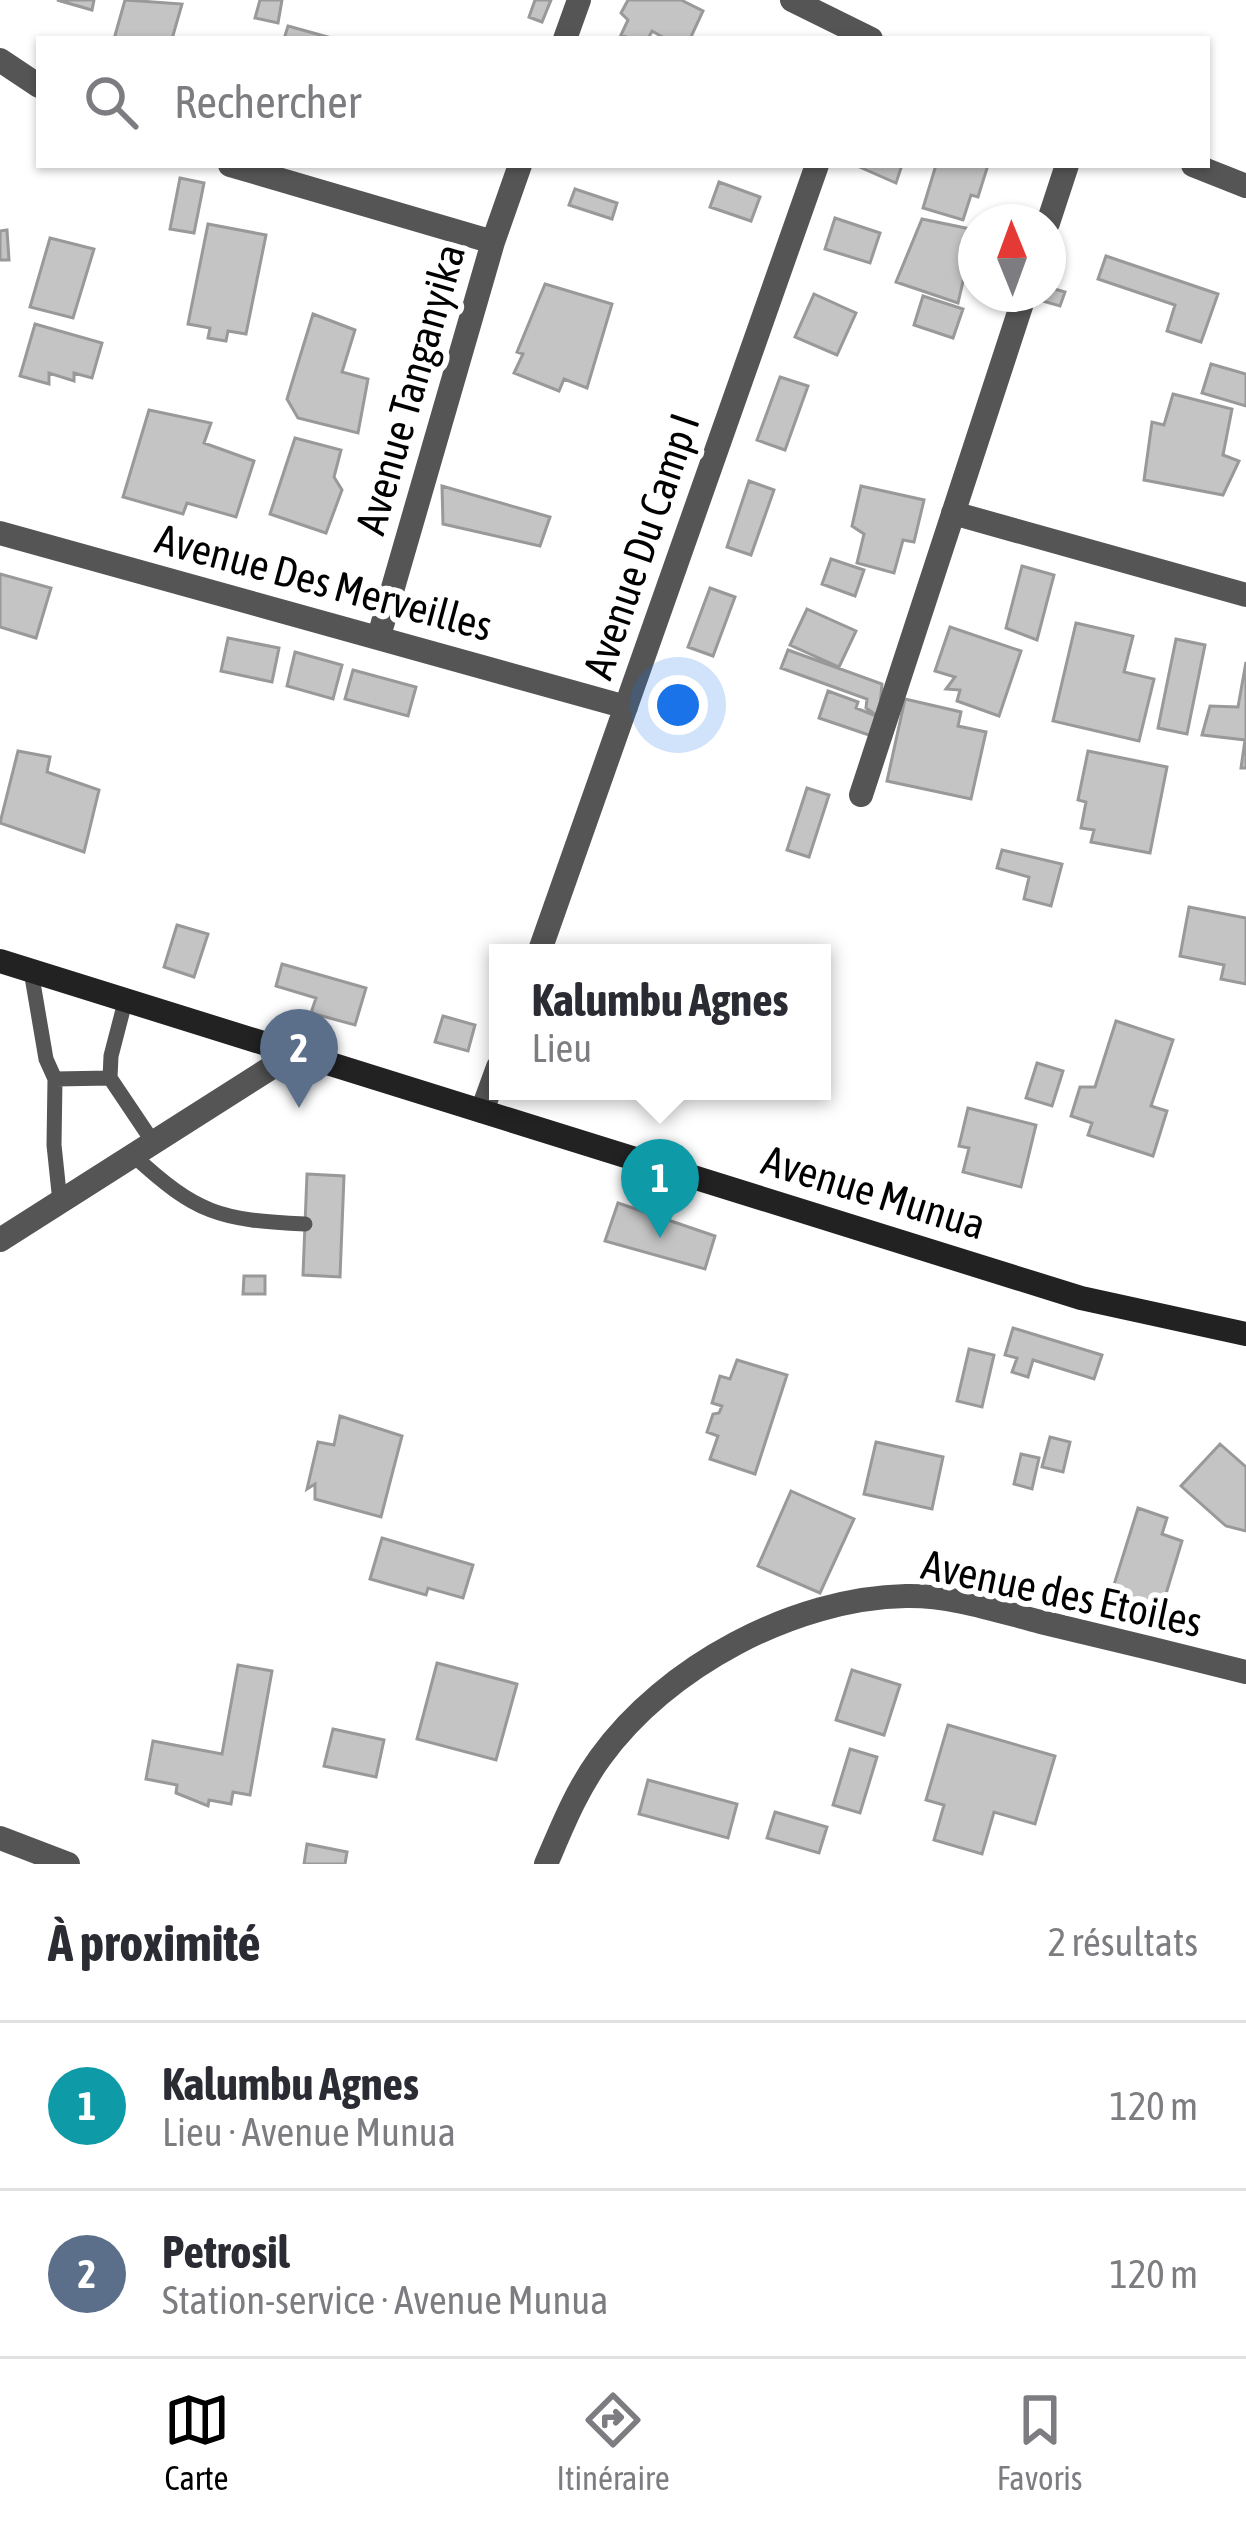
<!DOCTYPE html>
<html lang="fr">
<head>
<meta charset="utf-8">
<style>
	body { margin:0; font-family:"Asap Condensed",sans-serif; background:#f7f7f7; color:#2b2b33 }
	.compass { position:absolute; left:958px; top:204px; width:108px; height:108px; border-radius:50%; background:#fff; box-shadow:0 3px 9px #0004; rotate:359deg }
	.you { position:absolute; left:678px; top:705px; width:42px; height:42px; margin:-30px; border:9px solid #fff; border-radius:50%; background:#1a73e8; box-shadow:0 0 0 18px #1a73e833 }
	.badge { display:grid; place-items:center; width:78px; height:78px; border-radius:50%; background:#000; color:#fff; font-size:39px; font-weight:700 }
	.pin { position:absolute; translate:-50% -99px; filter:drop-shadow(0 3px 6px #0008) }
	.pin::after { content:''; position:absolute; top:63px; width:42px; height:36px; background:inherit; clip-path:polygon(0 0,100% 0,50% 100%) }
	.popup { position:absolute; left:489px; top:944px; width:342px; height:156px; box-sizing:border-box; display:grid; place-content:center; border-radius:0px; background:#fff; filter:drop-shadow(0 3px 9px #0005); font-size:39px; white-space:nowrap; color:#7c7c81 }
	.popup b { font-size:45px; color:#2b2b33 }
	.popup::after { content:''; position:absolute; left:50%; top:100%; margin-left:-24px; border:24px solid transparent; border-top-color:#fff }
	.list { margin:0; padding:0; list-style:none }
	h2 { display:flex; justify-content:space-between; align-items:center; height:156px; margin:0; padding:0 48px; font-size:51px }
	h2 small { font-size:39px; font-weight:400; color:#7c7c81 }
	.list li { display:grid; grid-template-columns:78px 1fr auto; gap:36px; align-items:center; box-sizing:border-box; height:168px; padding:0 48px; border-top:3px solid #e1e1e2 }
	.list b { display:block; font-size:45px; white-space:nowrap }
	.list p { margin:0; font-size:39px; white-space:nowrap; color:#7c7c81 }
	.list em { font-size:39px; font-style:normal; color:#7c7c81 }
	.icon { flex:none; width:66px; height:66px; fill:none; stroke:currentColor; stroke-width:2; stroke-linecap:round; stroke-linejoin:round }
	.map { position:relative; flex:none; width:1246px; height:1864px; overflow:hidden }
	.search { position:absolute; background:#fff; box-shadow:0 3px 9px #0004; left:36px; right:36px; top:36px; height:132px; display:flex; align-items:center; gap:30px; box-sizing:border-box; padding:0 42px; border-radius:0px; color:#7c7c81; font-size:45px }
	.sheet { height:492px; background:#fff }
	nav { display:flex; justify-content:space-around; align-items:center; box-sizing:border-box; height:168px; border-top:3px solid #e1e1e2; background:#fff; font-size:33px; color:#7c7c81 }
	nav a { display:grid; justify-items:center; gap:6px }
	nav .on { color:#000 }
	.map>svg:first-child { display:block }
	.building { fill:#c4c4c4; stroke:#999; stroke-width:3 }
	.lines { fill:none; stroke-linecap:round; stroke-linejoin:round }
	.service { stroke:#555; stroke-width:15 }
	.minor { stroke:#555; stroke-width:24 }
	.tertiary { stroke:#555; stroke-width:24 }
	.secondary { stroke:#222; stroke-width:24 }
	.labels { text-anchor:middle; stroke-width:12; stroke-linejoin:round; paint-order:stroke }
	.street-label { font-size:42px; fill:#000; stroke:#fff }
</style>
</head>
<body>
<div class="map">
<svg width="1246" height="1864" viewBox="0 0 1246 1864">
	<rect width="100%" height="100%" fill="#fff"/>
	<path class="building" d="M57 0H94L92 10Z
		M125 0 182 4 172 39H114Z
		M260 0H282L278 23 255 18Z
		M535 0H551L542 22 529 17Z
		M628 0H681L703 11 690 39H666L652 31 648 39H631L621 35 628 20 621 13Z
		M288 26 335 39H284Z
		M855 165H902L896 183Z
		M936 165H988L978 197 971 195 963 220 923 208Z
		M180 178 204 183 194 233 170 229Z
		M719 182 760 197 751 221 710 207Z
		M575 189 617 203 612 219 569 205Z
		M835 218 880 233 870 263 825 249Z
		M922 219 975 230 958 303 896 282Z
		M208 224 266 235 246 334 228 331 226 341 208 338 210 328 188 324Z
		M7 230 9 260H0V231Z
		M50 238 94 249 73 318 30 307Z
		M1106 256 1218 294 1201 342 1167 331 1175 305 1098 279Z
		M545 284 612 304 587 388 564 379 559 391 514 373 523 354 517 352Z
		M1048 287 1065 292 1060 306 1032 298 1033 294H1048Z
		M814 294 856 313 837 355 795 337Z
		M923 296 963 309 953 338 914 325Z
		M313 314 355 330 342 372 368 379 358 433 298 418 287 399Z
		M35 324 102 343 92 378 74 373V381L49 373V384L20 376Z
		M1211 364 1246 374V406L1202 393Z
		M780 377 808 386 785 450 757 440Z
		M1173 394 1232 409 1223 455 1239 461 1223 495 1144 480 1152 422 1164 425Z
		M149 410 211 423 204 443 254 461 236 517 187 503 183 514 123 497Z
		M295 438 341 450 334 477 342 490 326 533 270 514Z
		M749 481 774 490 751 555 727 547Z
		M442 486 550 517 540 546 443 524Z
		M861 486 924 500 914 542 903 540 894 573 857 563 864 534 852 526Z
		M831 559 864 570 855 596 822 584Z
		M1022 566 1054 575 1037 640 1006 628Z
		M0 574 51 588 36 638 0 627Z
		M710 588 735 597 713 656 688 647Z
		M807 609 856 631 839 667 790 645Z
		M1076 623 1133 636 1124 672 1154 679 1139 741 1053 721Z
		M950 627 1021 651 999 716 957 701 960 690 946 689 955 677 935 671Z
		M228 638 279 648 272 682 221 671Z
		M1176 639 1205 645 1187 734 1158 728Z
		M788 650 882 684 879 717 866 708 867 699 781 668Z
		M295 652 342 665 333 699 287 686Z
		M1246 662V768H1241L1245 740 1202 735 1210 706 1238 707Z
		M353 670 416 687 408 716 345 699Z
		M828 691 858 702 856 708 879 717 872 736 819 718Z
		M905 699 961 712 958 726 986 732 971 799 887 781Z
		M18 751 50 757 47 772 99 790 84 852 0 823Z
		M1088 751 1167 767 1150 853 1091 842 1094 830 1081 828 1086 802 1078 800Z
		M807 788 829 795 809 857 787 850Z
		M1002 850 1062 864 1051 906 1024 899 1029 877 997 868Z
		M1189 907 1246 918V984L1221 979 1224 965 1180 956Z
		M177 925 208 934 194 977 164 967Z
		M282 964 366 988 355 1025 311 1013 316 998 276 986Z
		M443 1016 475 1025 468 1051 435 1042Z
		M1116 1021 1173 1040 1151 1106 1167 1111 1153 1156 1088 1135 1092 1123 1071 1116 1080 1087H1095Z
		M1037 1063 1063 1071 1052 1106 1026 1098Z
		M968 1108 1036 1125 1021 1187 963 1172 969 1148 959 1146Z
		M307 1174 344 1176 340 1277 303 1275Z
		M618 1203 715 1236 705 1269 605 1241Z
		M244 1276H265V1294H243Z
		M1013 1328 1102 1355 1094 1379 1033 1360 1028 1377 1012 1372 1017 1358 1005 1355Z
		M969 1349 994 1355 982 1407 957 1401Z
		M737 1360 787 1375 755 1474 710 1459 718 1436 707 1432 713 1414 719 1413 722 1406 712 1403 720 1376 730 1379Z
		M340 1416 402 1436 381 1517 315 1499V1484L307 1489 318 1442 334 1445Z
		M1050 1437 1070 1442 1063 1472 1042 1467Z
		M876 1442 943 1457 932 1509 864 1494Z
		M1220 1444 1246 1467V1531L1226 1526 1181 1486Z
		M1021 1454 1039 1458 1032 1489 1014 1484Z
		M791 1491 854 1519 820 1593 758 1566Z
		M1138 1508 1167 1518 1162 1534 1182 1541 1162 1607 1112 1591Z
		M382 1538 473 1565 463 1598 428 1588 426 1595 370 1579Z
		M437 1663 517 1684 496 1760 417 1739Z
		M238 1665 272 1671 250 1795 233 1792 231 1804 209 1800 208 1806 176 1793 177 1785 146 1779 153 1741 222 1754Z
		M852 1670 900 1685 884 1735 836 1720Z
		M948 1725 1055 1756 1035 1824 994 1812 982 1854 934 1840 944 1805 926 1800Z
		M333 1729 384 1740 376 1777 324 1766Z
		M850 1749 877 1757 860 1813 833 1805Z
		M648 1780 737 1804 728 1838 639 1814Z
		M775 1812 827 1827 819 1853 767 1838Z
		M307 1844 347 1852 345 1864H304Z"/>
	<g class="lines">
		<path class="service" d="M31 971 46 1059 55 1079 110 1078 111 1056 125 1002
			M110 1078 153 1142
			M55 1079 54 1145 60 1202
			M133 1155C197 1214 219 1220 305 1224"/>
		<path class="minor" d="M792 0 871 39
			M565 39 579 0
			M0 60 39 86
			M230 165 493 242
			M1193 165 1246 186
			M1048 223 1067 165
			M953 513 1246 595
			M0 533 626 707
			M379 636 493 242 520 165
			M861 795 1025 294
			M539 953 817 165
			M482 1111 498 1067
			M0 1838 68 1864
			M546 1864C562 1827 576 1791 600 1758 665 1667 794 1598 906 1596 951 1595 998 1611 1041 1622 1109 1638 1178 1655 1246 1672"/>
		<path class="tertiary" d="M0 1240 291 1055"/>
		<path class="secondary" d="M0 961 1081 1298 1246 1334"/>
	</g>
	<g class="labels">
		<g class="street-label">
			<text transform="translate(410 389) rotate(-74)" y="15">Avenue Tanganyika</text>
			<text transform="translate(641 546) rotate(-71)" y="15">Avenue Du Camp I</text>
			<text transform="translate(324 582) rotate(15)" y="15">Avenue Des Merveilles</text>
			<text transform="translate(874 1192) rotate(17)" y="15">Avenue Munua</text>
			<text transform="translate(1062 1593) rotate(12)" y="15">Avenue des Etoiles</text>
		</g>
	</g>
</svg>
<svg class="compass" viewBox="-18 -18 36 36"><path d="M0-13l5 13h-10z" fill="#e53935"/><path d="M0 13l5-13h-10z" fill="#7c7c81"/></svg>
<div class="you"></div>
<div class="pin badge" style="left:660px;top:1238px;background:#0f9aa8">1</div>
<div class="popup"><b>Kalumbu Agnes</b>Lieu</div>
<div class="pin badge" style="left:299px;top:1108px;background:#5c6f8a">2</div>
<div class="search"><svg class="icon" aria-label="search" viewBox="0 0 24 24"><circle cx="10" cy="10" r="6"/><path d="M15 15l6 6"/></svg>Rechercher</div>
</div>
<section class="sheet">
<h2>À proximité<small>2 résultats</small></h2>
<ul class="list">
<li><span class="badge" style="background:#0f9aa8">1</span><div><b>Kalumbu Agnes</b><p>Lieu · Avenue Munua</p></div><em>120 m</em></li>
<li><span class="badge" style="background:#5c6f8a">2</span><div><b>Petrosil</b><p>Station-service · Avenue Munua</p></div><em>120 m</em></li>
</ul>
</section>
<nav>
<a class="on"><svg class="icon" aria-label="map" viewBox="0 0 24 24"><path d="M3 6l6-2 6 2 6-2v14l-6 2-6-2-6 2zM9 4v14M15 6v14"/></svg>Carte</a>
<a><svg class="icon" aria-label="directions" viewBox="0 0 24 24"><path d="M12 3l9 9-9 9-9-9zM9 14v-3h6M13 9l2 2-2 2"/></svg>Itinéraire</a>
<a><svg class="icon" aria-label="saved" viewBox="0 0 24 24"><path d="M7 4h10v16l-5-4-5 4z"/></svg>Favoris</a>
</nav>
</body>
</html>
